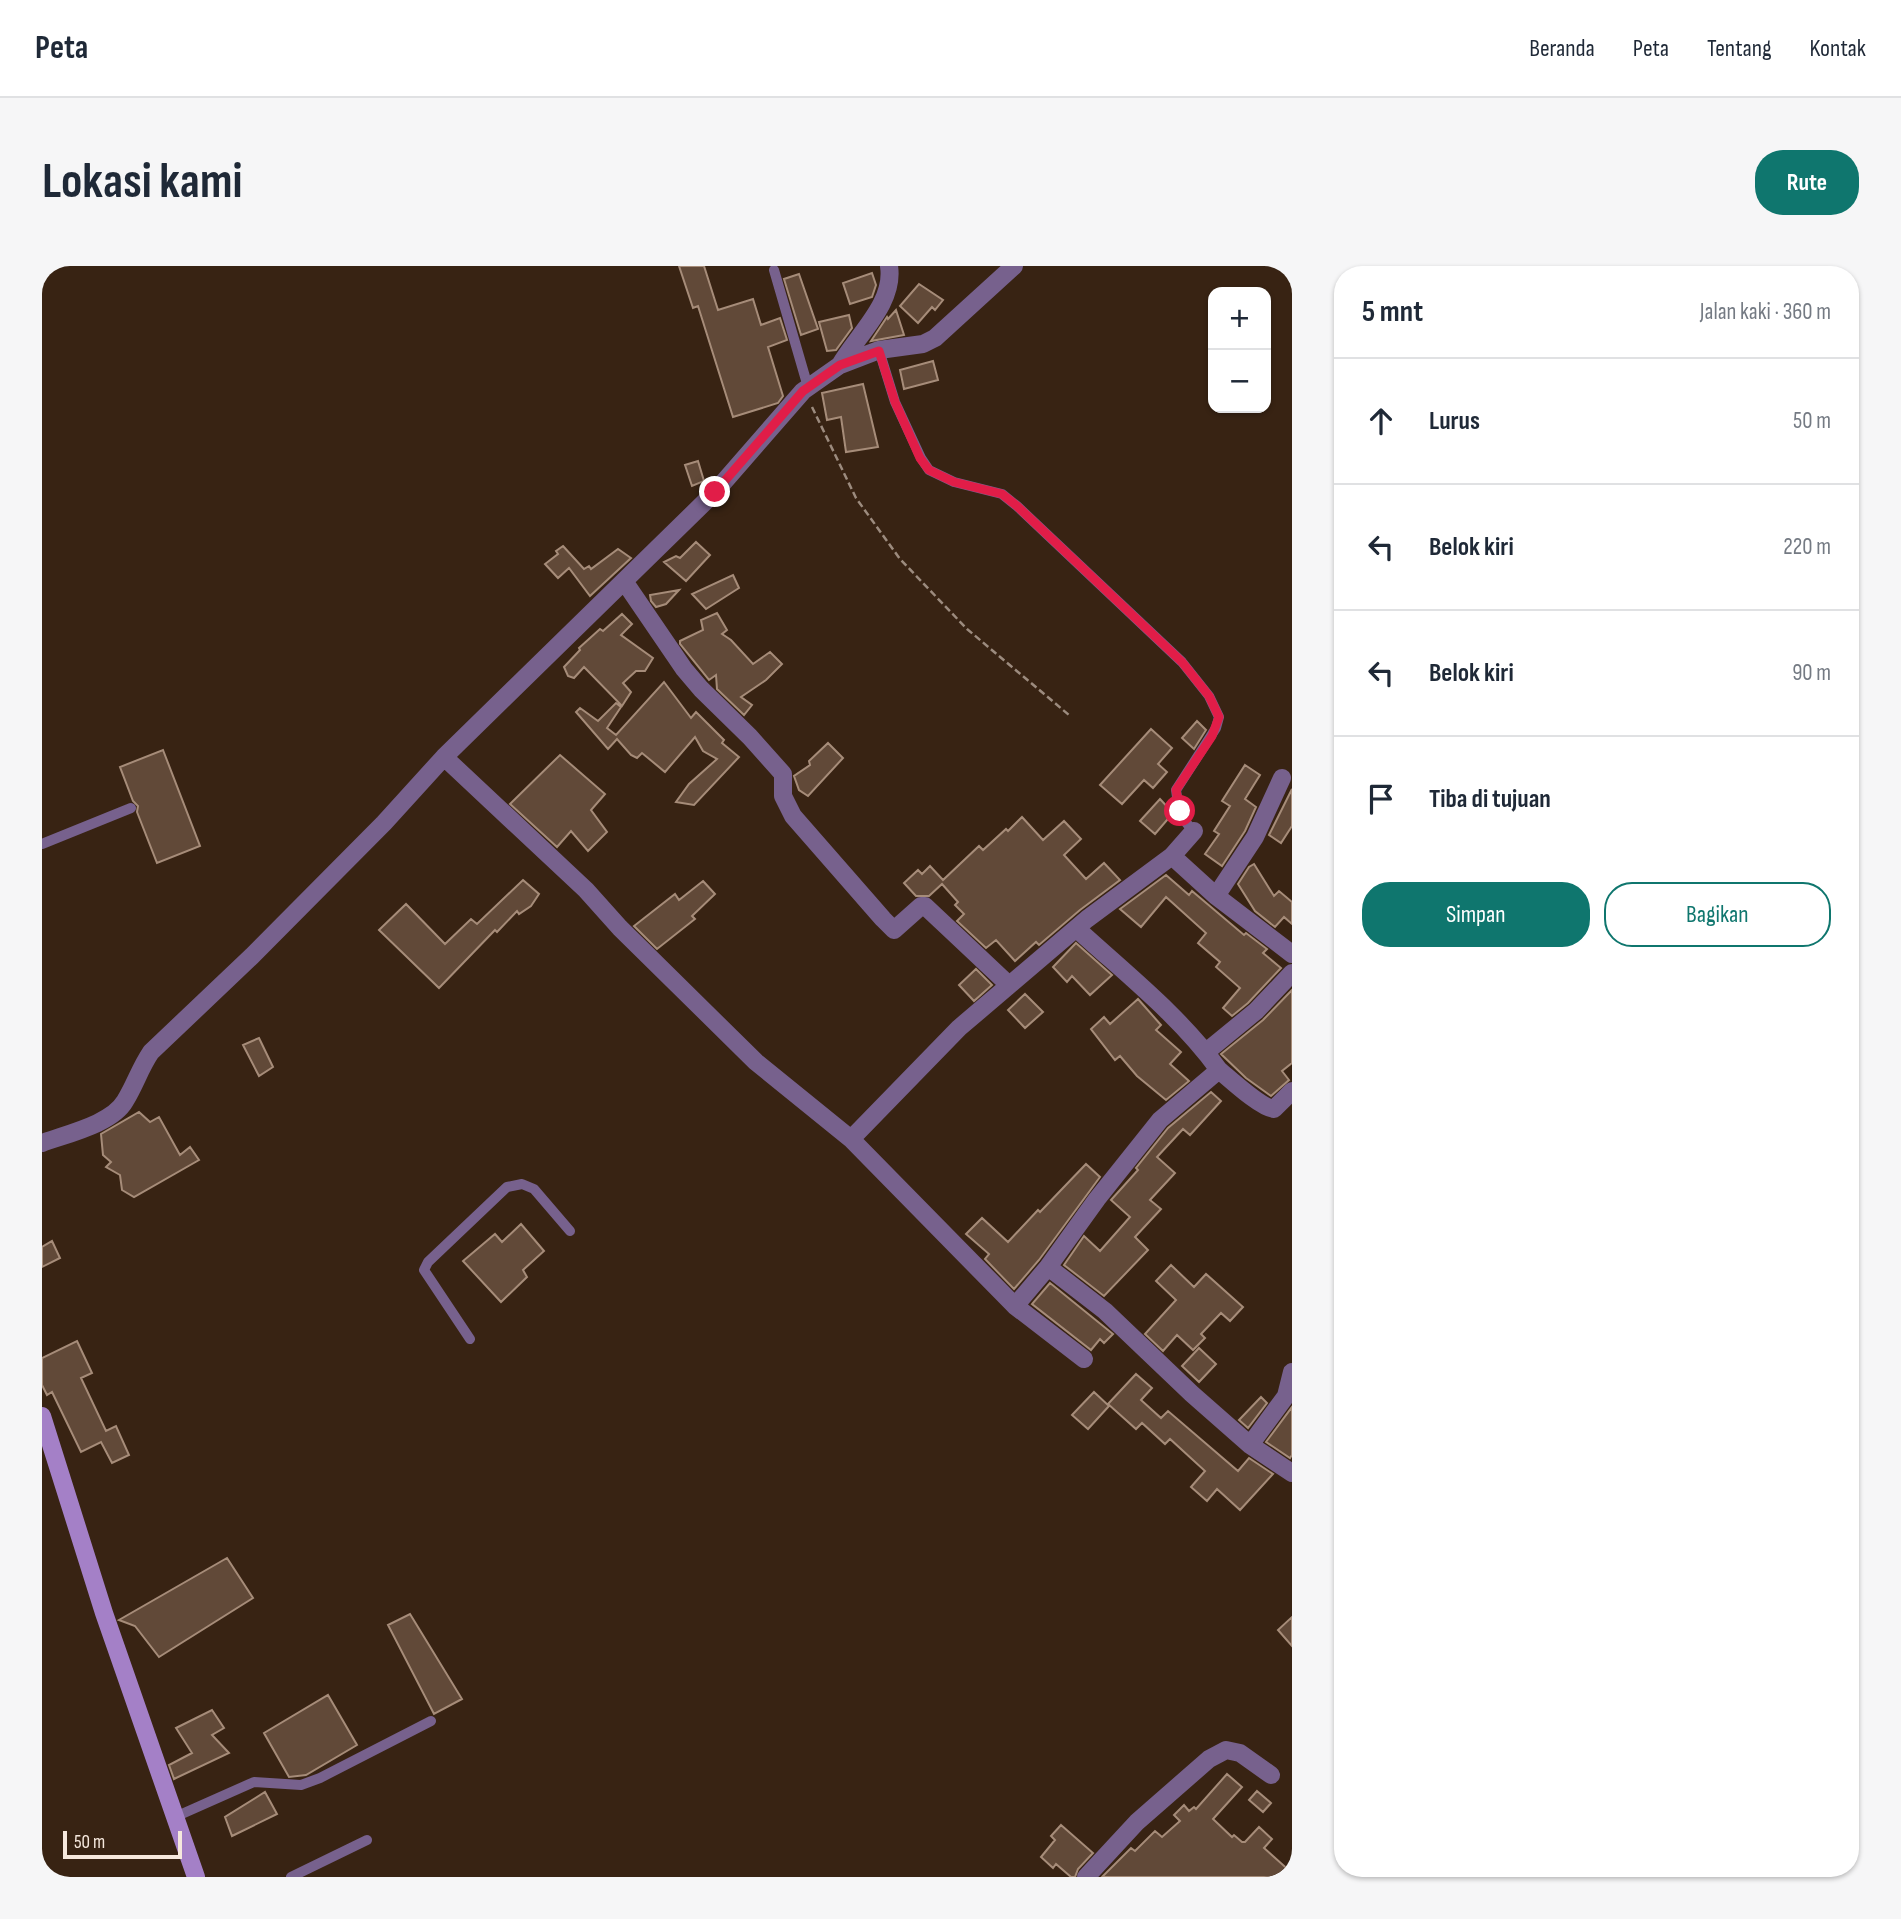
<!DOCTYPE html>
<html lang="id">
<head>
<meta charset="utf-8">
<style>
	body { margin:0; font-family:"Sofia Sans Condensed",sans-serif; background:#f6f6f7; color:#1f2937 }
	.controls { position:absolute; right:21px; top:21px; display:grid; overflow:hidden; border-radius:14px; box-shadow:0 2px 5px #0004 }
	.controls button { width:63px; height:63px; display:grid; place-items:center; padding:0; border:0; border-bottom:2px solid #e0e1e3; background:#fff; color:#1f2937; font:35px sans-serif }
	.scale { position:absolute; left:21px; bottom:18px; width:119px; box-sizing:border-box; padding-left:7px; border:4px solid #f6e8dd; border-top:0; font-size:19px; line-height:24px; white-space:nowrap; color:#f6e8dd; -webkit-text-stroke:5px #382313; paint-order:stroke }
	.stop { position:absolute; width:21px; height:21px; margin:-16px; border:5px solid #e11d48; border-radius:50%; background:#fff }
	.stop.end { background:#e11d48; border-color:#fff; box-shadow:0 2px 7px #0008 }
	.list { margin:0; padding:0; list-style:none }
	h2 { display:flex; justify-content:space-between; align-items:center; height:91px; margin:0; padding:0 28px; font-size:30px }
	h2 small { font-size:23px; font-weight:400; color:#747a83 }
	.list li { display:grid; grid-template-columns:46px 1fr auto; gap:21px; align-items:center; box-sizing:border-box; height:126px; padding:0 28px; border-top:2px solid #e0e1e3 }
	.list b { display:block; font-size:26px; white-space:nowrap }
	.list em { font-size:23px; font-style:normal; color:#747a83 }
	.actions { display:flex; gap:14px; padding:21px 28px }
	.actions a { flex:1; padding:16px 0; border:2px solid #0f766e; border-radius:28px; text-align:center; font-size:24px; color:#0f766e }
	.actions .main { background:#0f766e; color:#fff }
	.icon { flex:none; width:38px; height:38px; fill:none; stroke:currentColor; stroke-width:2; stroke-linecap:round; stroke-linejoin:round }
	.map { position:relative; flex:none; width:1250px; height:1611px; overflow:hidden; border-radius:28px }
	header { display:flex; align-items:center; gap:42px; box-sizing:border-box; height:98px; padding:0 35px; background:#fff; border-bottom:2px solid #e0e1e3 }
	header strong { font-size:33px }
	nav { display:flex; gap:38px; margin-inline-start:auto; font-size:24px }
	.intro { display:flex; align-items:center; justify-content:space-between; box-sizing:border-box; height:168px; padding:0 42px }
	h1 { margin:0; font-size:49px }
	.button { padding:18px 32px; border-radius:28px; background:#0f766e; color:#fff; font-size:24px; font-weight:700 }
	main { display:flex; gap:42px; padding:0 42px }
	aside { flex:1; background:#fff; border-radius:28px; box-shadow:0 2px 5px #0004 }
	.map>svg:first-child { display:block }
	.building { fill:#614938; stroke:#a68c79; stroke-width:2 }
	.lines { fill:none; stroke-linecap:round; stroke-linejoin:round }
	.path { stroke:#9c8b7e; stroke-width:2.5; stroke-dasharray:7 3.5; stroke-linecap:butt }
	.service { stroke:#77618d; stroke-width:10 }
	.minor { stroke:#77618d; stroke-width:18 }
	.secondary { stroke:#a480c7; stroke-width:18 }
	.route { stroke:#e11d48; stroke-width:9 }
</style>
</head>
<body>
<header>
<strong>Peta</strong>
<nav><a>Beranda</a><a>Peta</a><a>Tentang</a><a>Kontak</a></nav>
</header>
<div class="intro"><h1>Lokasi kami</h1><a class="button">Rute</a></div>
<main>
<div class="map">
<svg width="1250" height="1611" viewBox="0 0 1250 1611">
	<rect width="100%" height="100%" fill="#382313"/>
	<path class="building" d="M637 0H662L676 44 711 33 719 59 738 52 745 74 726 81 741 130 736 137 691 151 656 40 651 42Z
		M830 7 834 19 830 31 808 38 801 17Z
		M757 8 776 63 759 69 742 13Z
		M877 18 901 34 893 44 890 41 876 57 858 40Z
		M854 44 862 69 829 75 845 51 846 53Z
		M807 49 810 62 794 84 785 85 777 56Z
		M891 95 896 114 862 123 858 104Z
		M821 118 836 181 804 186 799 151 785 154 780 127Z
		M656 195 662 215 650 220 643 199Z
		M654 276 668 289 644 315 622 296 634 290 638 292Z
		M521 280 542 303 547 300 549 303 576 283 589 292 548 330 527 302 516 312 503 298 516 288 514 285Z
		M691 309 697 322 664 343 650 328Z
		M637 324 624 338 614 341 609 335 608 329Z
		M675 347 685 364 680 368 689 374 711 398 728 386 740 398 724 414 699 431 710 439 702 449 675 423 674 409 667 414 638 378V375L661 364 659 354Z
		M580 348 590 358 579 369 611 392 603 405H594L581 417 589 426 580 440 542 401 532 412 526 410 522 401 538 384 537 382 558 363 561 365Z
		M622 416 649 452 654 446 682 474 680 477 697 491 652 539 634 536 647 518 675 493 661 485 653 471 623 506 600 487 595 492 589 489 575 473 566 483 534 446 538 442 556 455 574 437 579 441 565 462 574 469Z
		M1155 455 1164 464 1152 483 1140 472Z
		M1109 463 1130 482 1116 498 1125 506 1111 522 1102 514 1080 538 1058 519Z
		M786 477 801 492 766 530 757 524 752 510 768 499 767 495Z
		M121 484 158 580 115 597 95 546 96 540 91 535 78 501Z
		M518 489 563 528 549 544 565 566 546 585 529 565 515 581 468 538Z
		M1203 499 1218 509 1203 533 1214 541 1203 565 1180 600 1163 588 1177 568 1172 565 1188 540 1180 535Z
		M1250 523V560L1239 577 1227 569Z
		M1118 533 1131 547 1113 568 1098 555Z
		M980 551 1001 574 1022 555 1039 573 1022 589 1044 613 1062 597 1078 614 1038 644 997 679 994 676 973 695 954 674 944 682 915 655 922 648 913 639 916 636 900 618 887 630H874L862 617 876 604 880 608 888 600 901 614 937 580 941 584 964 563 966 565Z
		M1212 598 1232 630 1237 625 1250 636V658L1242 651 1233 661 1213 645 1196 618 1207 601Z
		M1124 609 1147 629 1150 625 1202 669 1204 667 1225 683 1221 687 1239 702 1206 737 1190 750 1181 742 1198 722 1174 701 1178 696 1156 677 1164 667 1124 631 1099 661 1078 643Z
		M481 614 497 628 489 640 477 648 475 645 455 666 453 664 397 722 337 664 364 638 403 678 429 653 435 658Z
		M661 615 673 628 650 650 653 653 615 683 592 660 633 628 637 634Z
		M1034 677 1070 709 1048 729 1030 710 1025 716 1011 701Z
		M934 703 950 719 932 735 917 719Z
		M1250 724V797L1240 805 1247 814 1229 830 1204 812 1179 788 1221 754Z
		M983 728 1001 746 983 762 966 744Z
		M1096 733 1119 759 1114 764 1139 786 1128 798 1147 815 1124 834 1095 810 1078 790 1073 794 1049 763 1062 751 1068 758Z
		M217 772 231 801 217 810 201 779Z
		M1169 826 1179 835 1148 869 1141 863 1115 891 1133 907 1108 934 1119 943 1093 971 1106 984 1062 1030 1022 999 1042 970 1058 985 1088 951 1069 934 1096 904 1094 902 1126 862Z
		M97 846 108 856 117 851 138 889 148 881 157 894 92 931 80 924 78 909 64 901 69 896 61 889 59 868Z
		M1044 898 1058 911 997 994 972 1023 943 993 947 988 924 968 940 952 966 976 996 944 998 946Z
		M479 958 502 985 481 1004 485 1011 459 1036 421 995 453 968 460 976Z
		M10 975 18 992 0 1001V981Z
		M1129 999 1152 1021 1164 1008 1201 1041 1188 1055 1179 1047 1159 1068 1163 1072 1151 1084 1135 1069 1121 1085 1103 1068 1134 1034 1114 1015Z
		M1008 1017 1071 1068 1062 1077 1058 1073 1049 1084 990 1038Z
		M35 1075 50 1107 39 1112 64 1165 74 1160 87 1189 70 1197 59 1176 39 1186 10 1126 5 1129 0 1119V1092Z
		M1157 1082 1174 1098 1157 1116 1140 1100Z
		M1094 1108 1110 1122 1099 1134 1119 1152 1126 1145 1196 1205 1207 1192 1231 1208 1198 1244 1175 1223 1165 1235 1149 1221 1163 1205 1128 1173 1123 1178 1100 1157 1094 1163 1066 1138Z
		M1052 1126 1067 1140 1046 1163 1030 1149Z
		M1219 1131 1225 1137 1206 1162 1197 1154Z
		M1250 1141V1189L1248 1192 1224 1176Z
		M185 1292 211 1332 117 1391 93 1360 77 1354Z
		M368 1348 420 1433 392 1448 346 1359Z
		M1250 1351V1380L1236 1364Z
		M286 1429 315 1479 264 1509 247 1511 222 1467Z
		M170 1444 182 1462 170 1469 187 1487 132 1513 127 1499 150 1487 134 1462Z
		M1185 1508 1200 1521 1171 1553 1190 1571 1192 1569 1200 1576H1203L1217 1561 1230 1573 1222 1582 1250 1607V1611H1060L1089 1582 1093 1585 1113 1565 1120 1571 1138 1555 1132 1549 1142 1539 1147 1545 1152 1541 1154 1543Z
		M1215 1525 1229 1537 1221 1546 1207 1534Z
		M223 1526 235 1548 190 1570 183 1551Z
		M1019 1559 1051 1587 1036 1603 1033 1611H1029L1014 1598 1011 1602 999 1591 1013 1574 1009 1570Z"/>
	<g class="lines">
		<path class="path" d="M770 141 814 232 858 293 925 363 1027 449"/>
		<path class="service" d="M732 4 766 121
			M837 84 853 136 879 192 887 204 912 216 960 228 975 240 1140 396 1167 430 1177 451 1174 462 1134 524C1136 540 1139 554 1152 565
			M0 578 89 542
			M428 1073 382 1004 386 996 465 921 480 918 492 923 528 965
			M133 1551 212 1516 259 1519 278 1512 389 1455
			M249 1611 325 1574"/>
		<path class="minor" d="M798 99C815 69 853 37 847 0
			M582 315 642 403 659 423 708 471 741 508V530L751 550 841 653 852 664 879 640H883L967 719
			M402 491 544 624 578 662 714 796 809 873 973 1040 1006 1001 1063 1045 1150 1128 1208 1179 1250 1207
			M1130 590 1174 630 1250 688
			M1174 630 1213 571 1240 512
			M1164 786 1214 745 1250 707
			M1177 804C1189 814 1219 842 1232 843L1250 825
			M809 873 917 762 1045 653 1130 590 1152 565
			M0 877C24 868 70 858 83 835 93 819 98 802 109 786L210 690 342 557 402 491 673 226 761 125 798 99 837 84 881 78 893 72 972 0
			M1006 1001 1055 933 1118 854 1177 804C1138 750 1084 708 1035 663
			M973 1040 1042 1093
			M1208 1179 1244 1130 1250 1106
			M1044 1611 1095 1556 1167 1493 1184 1484 1198 1487 1229 1509"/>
		<path class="secondary" d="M0 1150 62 1347 154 1611"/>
	</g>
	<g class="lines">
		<path class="route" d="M673 226 761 125 798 99 837 85 853 136 878 192 887 204 912 216 960 228 975 240 1140 396 1167 430 1177 451 1170 470 1134 524 1138 545"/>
	</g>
</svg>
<div class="controls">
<button>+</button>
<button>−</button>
</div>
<div class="scale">50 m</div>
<div class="stop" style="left:1138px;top:545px"></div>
<div class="stop end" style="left:673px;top:226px"></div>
</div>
<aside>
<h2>5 mnt<small>Jalan kaki · 360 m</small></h2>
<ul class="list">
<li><svg class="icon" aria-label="ahead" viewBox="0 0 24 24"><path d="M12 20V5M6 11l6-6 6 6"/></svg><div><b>Lurus</b></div><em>50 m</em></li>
<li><svg class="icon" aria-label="left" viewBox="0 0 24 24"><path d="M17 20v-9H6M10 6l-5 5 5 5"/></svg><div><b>Belok kiri</b></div><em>220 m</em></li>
<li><svg class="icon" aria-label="left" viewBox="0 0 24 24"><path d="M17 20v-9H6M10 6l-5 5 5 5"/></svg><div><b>Belok kiri</b></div><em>90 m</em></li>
<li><svg class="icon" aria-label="arrive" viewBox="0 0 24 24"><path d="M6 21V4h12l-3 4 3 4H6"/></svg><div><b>Tiba di tujuan</b></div></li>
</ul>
<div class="actions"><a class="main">Simpan</a><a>Bagikan</a></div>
</aside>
</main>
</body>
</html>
